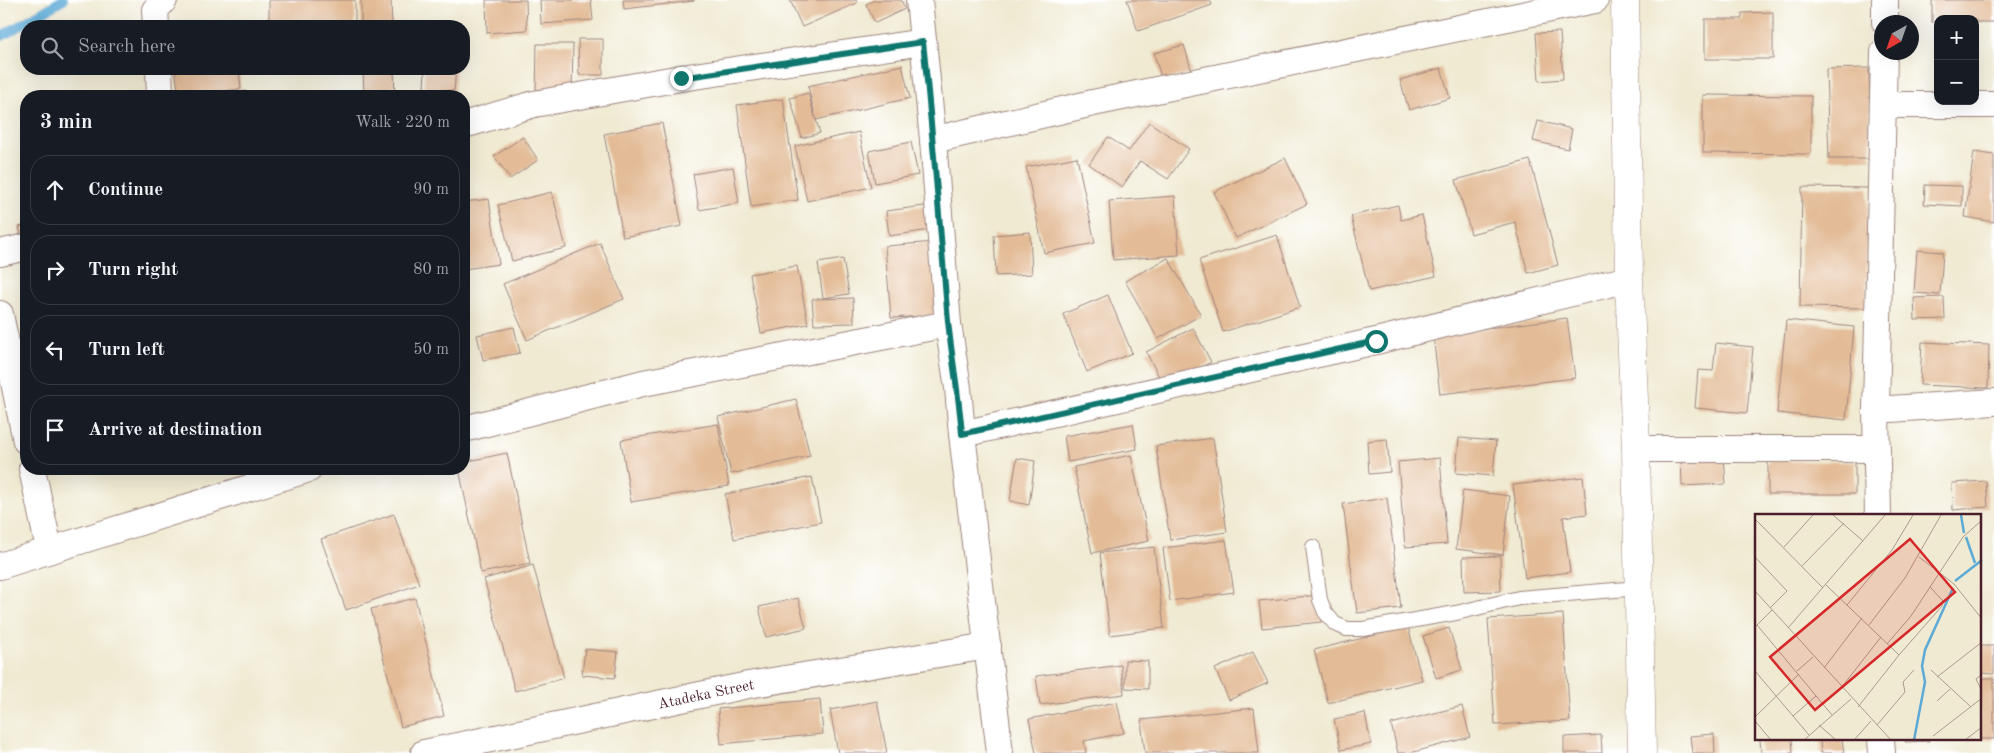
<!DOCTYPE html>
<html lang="en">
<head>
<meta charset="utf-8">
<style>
	body { margin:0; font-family:"Old Standard TT",serif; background:#20242c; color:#f1f3f6 }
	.controls { position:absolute; right:15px; top:15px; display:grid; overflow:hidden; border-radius:10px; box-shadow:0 5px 20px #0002 }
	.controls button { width:45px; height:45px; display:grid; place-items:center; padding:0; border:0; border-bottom:1px solid #363941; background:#171b24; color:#f1f3f6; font:25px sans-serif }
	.compass { position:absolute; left:1874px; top:15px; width:45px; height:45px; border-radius:50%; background:#171b24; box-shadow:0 5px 20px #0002; rotate:220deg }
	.stop { position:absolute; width:15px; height:15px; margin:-11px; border:4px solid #0f766e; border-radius:50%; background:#fff }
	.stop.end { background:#0f766e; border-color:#fff; box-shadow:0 1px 5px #0008 }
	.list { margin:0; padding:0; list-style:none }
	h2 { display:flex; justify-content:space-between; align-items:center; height:65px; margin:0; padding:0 20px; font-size:21px }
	h2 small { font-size:16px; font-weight:400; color:#9ea1a6 }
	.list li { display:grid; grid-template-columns:32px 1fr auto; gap:15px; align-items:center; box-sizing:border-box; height:70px; margin:0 10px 10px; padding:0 10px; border:1px solid #363941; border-radius:20px }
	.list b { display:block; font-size:19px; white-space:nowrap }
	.list em { font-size:16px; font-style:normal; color:#9ea1a6 }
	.icon { flex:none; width:28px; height:28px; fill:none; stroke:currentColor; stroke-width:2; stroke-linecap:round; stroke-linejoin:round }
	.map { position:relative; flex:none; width:1994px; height:753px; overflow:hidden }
	.search { position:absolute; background:#171b24; box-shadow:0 5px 20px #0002; left:20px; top:20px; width:450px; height:55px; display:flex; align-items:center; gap:12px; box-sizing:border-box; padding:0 18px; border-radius:20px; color:#9ea1a6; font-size:19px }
	.panel { position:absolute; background:#171b24; box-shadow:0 5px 20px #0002; left:20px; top:90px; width:450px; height:385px; border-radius:20px }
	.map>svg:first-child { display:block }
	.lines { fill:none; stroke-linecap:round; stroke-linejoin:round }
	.stream { stroke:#5daad7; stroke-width:10 }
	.building { fill:#e3bb96 }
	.lane-casing { stroke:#9d847e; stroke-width:16 }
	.street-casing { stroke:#9d847e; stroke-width:28 }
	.secondary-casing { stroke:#9d847e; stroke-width:29 }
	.lane { stroke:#fff; stroke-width:14 }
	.street { stroke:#fff; stroke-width:26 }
	.secondary { stroke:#fff; stroke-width:28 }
	.route { stroke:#0f766e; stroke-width:6 }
	.labels { text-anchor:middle; stroke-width:4; stroke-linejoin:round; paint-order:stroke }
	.street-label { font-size:15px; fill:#4a1f2b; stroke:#fff }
	.inset-river { fill:none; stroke:#5daad7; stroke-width:2.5 }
	.inset-road { fill:none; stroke:#ae998f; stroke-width:1 }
	.view { fill:#d62828; fill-opacity:0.15; stroke:#d62828; stroke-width:2.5 }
	.inset-edge { fill:none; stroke:#4a1f2b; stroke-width:2.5 }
</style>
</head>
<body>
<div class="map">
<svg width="1994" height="753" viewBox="0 0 1994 753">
	<rect width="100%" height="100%" fill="#fff"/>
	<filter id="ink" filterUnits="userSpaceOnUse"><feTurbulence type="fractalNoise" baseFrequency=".02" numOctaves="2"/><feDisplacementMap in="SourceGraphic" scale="10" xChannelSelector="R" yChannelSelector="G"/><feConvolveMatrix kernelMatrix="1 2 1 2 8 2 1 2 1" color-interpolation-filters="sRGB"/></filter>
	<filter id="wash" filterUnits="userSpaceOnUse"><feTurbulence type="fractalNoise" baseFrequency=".0096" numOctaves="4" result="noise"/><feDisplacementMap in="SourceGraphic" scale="20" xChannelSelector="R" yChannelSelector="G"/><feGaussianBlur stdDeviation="1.12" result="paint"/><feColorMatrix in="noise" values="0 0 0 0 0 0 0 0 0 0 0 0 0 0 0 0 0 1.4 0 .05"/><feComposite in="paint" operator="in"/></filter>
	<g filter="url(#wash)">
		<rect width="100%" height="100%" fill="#f0ead2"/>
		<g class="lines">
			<path class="stream" d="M0 37 63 0"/>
		</g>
		<g id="blocks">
			<path class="building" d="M269 0H355V26H269Z
				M361 0H391L392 26H361Z
				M486 0H526L527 30 487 33Z
				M540 0H591L593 20 541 24Z
				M623 0H694V1L624 9Z
				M790 0H856L857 3 802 27Z
				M875 0H901L905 9 875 23 866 4Z
				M1127 0H1210L1212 5 1138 31Z
				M1932 0H1994V22H1975V19H1938V22H1932Z
				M1773 12V59H1705V19H1742V13Z
				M1560 32 1563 79 1539 81 1536 33Z
				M578 39H603V75H579Z
				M537 44H573L572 96 536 95Z
				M1184 45 1192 72 1162 81 1154 53Z
				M902 65 910 98 816 120 808 86Z
				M1441 68 1450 98 1409 110 1400 80Z
				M1869 68 1871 159H1829L1826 69Z
				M175 69H239L241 89 179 96Z
				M363 69H394L395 96H364Z
				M425 69H456L454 91 424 88Z
				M246 91 247 96H222V95Z
				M808 93 820 133 802 138 790 98Z
				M1703 95 1811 96V154L1703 153Z
				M783 99 798 200 751 207 737 105Z
				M1538 121 1572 129 1568 149 1533 141Z
				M1149 122 1189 149 1168 179 1140 161 1122 187 1089 164 1108 137 1129 151Z
				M662 123 682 226 623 237 604 134Z
				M859 132 871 187 807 201 795 146Z
				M523 137 538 160 510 179 494 156Z
				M911 142 918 175 875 183 869 151Z
				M1974 152 1994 155V222L1965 217Z
				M1077 157 1095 243 1044 253 1026 167Z
				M1285 158 1307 204 1236 238 1214 192Z
				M1530 160 1558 265 1528 273 1515 222 1471 234 1456 180Z
				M733 167 739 203 699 210 693 174Z
				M1925 185 1962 186V206L1924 204Z
				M1802 187 1868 188 1866 308 1800 307Z
				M552 192 566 248 512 261 498 205Z
				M1175 196 1179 255 1113 260 1109 201Z
				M489 199 499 264 464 269V202Z
				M940 204 944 228 889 236 886 211Z
				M1398 205 1401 220 1422 215 1436 276 1369 291 1351 216Z
				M26 225V254H25L19 227Z
				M1030 232 1032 274 996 276 994 235Z
				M1277 235 1300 307 1223 332 1199 260Z
				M935 242 941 315 891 318 885 246Z
				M600 243 624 299 527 340 503 284Z
				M1917 250 1943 252 1940 295 1914 293Z
				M1168 258 1201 315 1158 339 1125 281Z
				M843 259 849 294 823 298 818 263Z
				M797 266 808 324 761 333 750 274Z
				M1108 295 1132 353 1087 372 1063 314Z
				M1944 297 1945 319 1915 320 1914 298Z
				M853 298 854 323 814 324 812 299Z
				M1567 318 1575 378 1440 394 1433 335Z
				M1786 320 1854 327 1846 420 1777 413Z
				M514 327 520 353 483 360 477 335Z
				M1193 328 1211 362 1164 386 1146 352Z
				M1922 342 1989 345 1988 388 1920 385Z
				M1716 343 1753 347 1747 413 1695 408 1698 370 1713 371Z
				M796 399 810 456 731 474 718 417Z
				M718 424 729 486 631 502 621 440Z
				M1133 424 1137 449 1068 462 1064 436Z
				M1213 438 1227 532 1170 540 1156 446Z
				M1459 438 1496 441 1493 476 1456 473Z
				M1387 439 1390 472 1369 474 1367 441Z
				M507 453 530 563 481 573 459 469H464V462Z
				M1131 455 1149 541 1092 553 1074 467Z
				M1724 457 1726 484 1682 486 1681 458Z
				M1017 458 1035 461 1029 505 1010 501Z
				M1440 458 1447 544 1405 547 1398 462Z
				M1768 461 1855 462V494H1768Z
				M812 477 821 522 734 539 725 494Z
				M1583 477 1587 514 1563 517 1570 572 1525 578 1513 485Z
				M1986 481 1988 507 1953 510 1952 483Z
				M1463 490 1510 496 1503 555 1456 549Z
				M1387 498 1401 608 1357 613 1343 504Z
				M394 514 419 584 346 610 321 539Z
				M1226 540 1234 592 1170 601 1163 548Z
				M1154 547 1164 628 1110 635 1100 553Z
				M1500 556 1501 591 1464 592 1463 557Z
				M533 565 564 678 515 691 484 579Z
				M1319 595 1322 622 1262 628 1259 601Z
				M415 598 444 716 401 727 371 609Z
				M798 598 806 628 766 637 759 607Z
				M1563 614 1570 721 1495 725 1488 619Z
				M1408 627 1422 680 1328 703 1314 650Z
				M1449 628 1462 670 1436 678 1423 636Z
				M1980 646H1994V674L1980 673Z
				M585 649 618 652 615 678 582 675Z
				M1253 652 1268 683 1229 700 1215 669Z
				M1125 660 1148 661V689L1125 688Z
				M1121 665 1124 694 1040 705 1036 676Z
				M1980 678H1994V739H1980Z
				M820 699 823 734 721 744 718 709Z
				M877 701 887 753H838L830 710Z
				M1117 702 1124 733 1084 741 1086 753H1036L1029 719Z
				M1462 706 1470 737 1410 753H1398L1391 724Z
				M1254 708 1259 753H1145L1141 720Z
				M1365 713 1371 744 1341 750 1334 719Z
				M1714 734 1715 753H1692L1690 736Z
				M1601 735 1602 753H1564V737Z
				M1760 739H1792L1793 753H1761Z
				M1842 739 1844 753H1821L1820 740Z
				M1905 739H1929V741L1905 742Z"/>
		</g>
	</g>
	<g filter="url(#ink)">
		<use href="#blocks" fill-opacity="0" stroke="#9d847e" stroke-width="1"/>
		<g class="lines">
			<defs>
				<path id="lane" d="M1313 547 1320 600 1325 612 1335 624 1347 629H1363L1456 613 1519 598 1639 588"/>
				<g id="street">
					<path d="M919 0 933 140 948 324 958 388 962 434 1000 753"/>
					<path d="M1885 22V0"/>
					<path d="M156 26 155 10 164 0"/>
					<path d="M159 69 160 96"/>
					<path d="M1883 105H1994"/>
					<path d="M464 125 534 104 681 78 923 42"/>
					<path d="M933 140 1093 103 1595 0"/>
					<path d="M0 253 26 247"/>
					<path d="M0 314 26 441"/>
					<path d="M1876 410 1994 402"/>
					<path d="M464 429 643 383 948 324"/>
					<path d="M962 434 1376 341 1629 279"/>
					<path d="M1636 449H1877"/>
					<path d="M32 469 49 549"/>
					<path d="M1878 516 1876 410 1884 52"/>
					<path d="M0 566 309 469"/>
					<path d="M1881 739 1882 753"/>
					<path id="s1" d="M424 753 748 685 988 646"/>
				</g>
				<path id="secondary" d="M1625 0 1629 279 1636 449 1642 753"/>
			</defs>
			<use href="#lane" class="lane-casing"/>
			<use href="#street" class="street-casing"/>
			<use href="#secondary" class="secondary-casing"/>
			<use href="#lane" class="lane"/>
			<use href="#street" class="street"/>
			<use href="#secondary" class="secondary"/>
		</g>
	</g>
	<g class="lines" filter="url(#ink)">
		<path class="route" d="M681 78 923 42C933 135 940 228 948 321 952 359 959 396 962 434L1376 341"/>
	</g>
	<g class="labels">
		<g class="street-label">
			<text dy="5" stroke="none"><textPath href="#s1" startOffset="288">Atadeka Street</textPath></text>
		</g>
	</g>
	<g transform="translate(1755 514)">
		<rect width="226" height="226" fill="#f0ead2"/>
		<path class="inset-river" d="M206 1 209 19M211 23 220 49M200 67 227 46M159 226 170 168 167 152 170 136 198 74"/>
		<path class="inset-road" d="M78 1 108 27M0 5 68 74M29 33 58 1M0 43 32 77 15 94M164 43 199 70 227 105M47 52 89 9M71 71 144 141 103 193M0 77 136 226M92 91 137 36 158 1M2 111 77 201M114 111 150 64 186 1M0 113 17 96M33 114 130 1M132 130 156 102 208 23 227 6M144 141 187 92 188 87 175 73M69 154 107 104M176 156 216 193M0 157 54 221M42 157 58 143M227 160 221 165 227 177M182 163 227 128M86 174 126 123M182 187 195 175M38 202 61 182M0 203 44 160M0 207 16 226M64 211 81 226M122 211 150 178 148 168 159 156M178 222 227 184M49 226 96 185M99 226 116 207M210 226 227 213"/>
		<path class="view" d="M155 25 200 78 60 196 15 143Z"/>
		<rect width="226" height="226" class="inset-edge"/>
	</g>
</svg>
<div class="controls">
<button>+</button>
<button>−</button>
</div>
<svg class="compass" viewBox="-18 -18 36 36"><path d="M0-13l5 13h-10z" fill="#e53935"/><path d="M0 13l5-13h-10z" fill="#9ea1a6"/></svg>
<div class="stop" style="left:1376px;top:341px"></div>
<div class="stop end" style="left:681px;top:78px"></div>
<div class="search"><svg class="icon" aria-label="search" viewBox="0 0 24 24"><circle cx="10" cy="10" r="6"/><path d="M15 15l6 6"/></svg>Search here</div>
<section class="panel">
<h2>3 min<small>Walk · 220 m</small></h2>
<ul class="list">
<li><svg class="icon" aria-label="ahead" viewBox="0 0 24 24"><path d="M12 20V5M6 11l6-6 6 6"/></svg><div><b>Continue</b></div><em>90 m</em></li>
<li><svg class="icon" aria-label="right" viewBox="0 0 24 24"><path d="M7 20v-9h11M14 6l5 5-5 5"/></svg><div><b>Turn right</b></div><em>80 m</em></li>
<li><svg class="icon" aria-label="left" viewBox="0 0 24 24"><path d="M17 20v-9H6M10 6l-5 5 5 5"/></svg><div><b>Turn left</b></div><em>50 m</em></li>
<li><svg class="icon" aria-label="arrive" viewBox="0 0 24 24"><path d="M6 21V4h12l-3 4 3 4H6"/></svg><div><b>Arrive at destination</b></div></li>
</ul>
</section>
</div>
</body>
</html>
